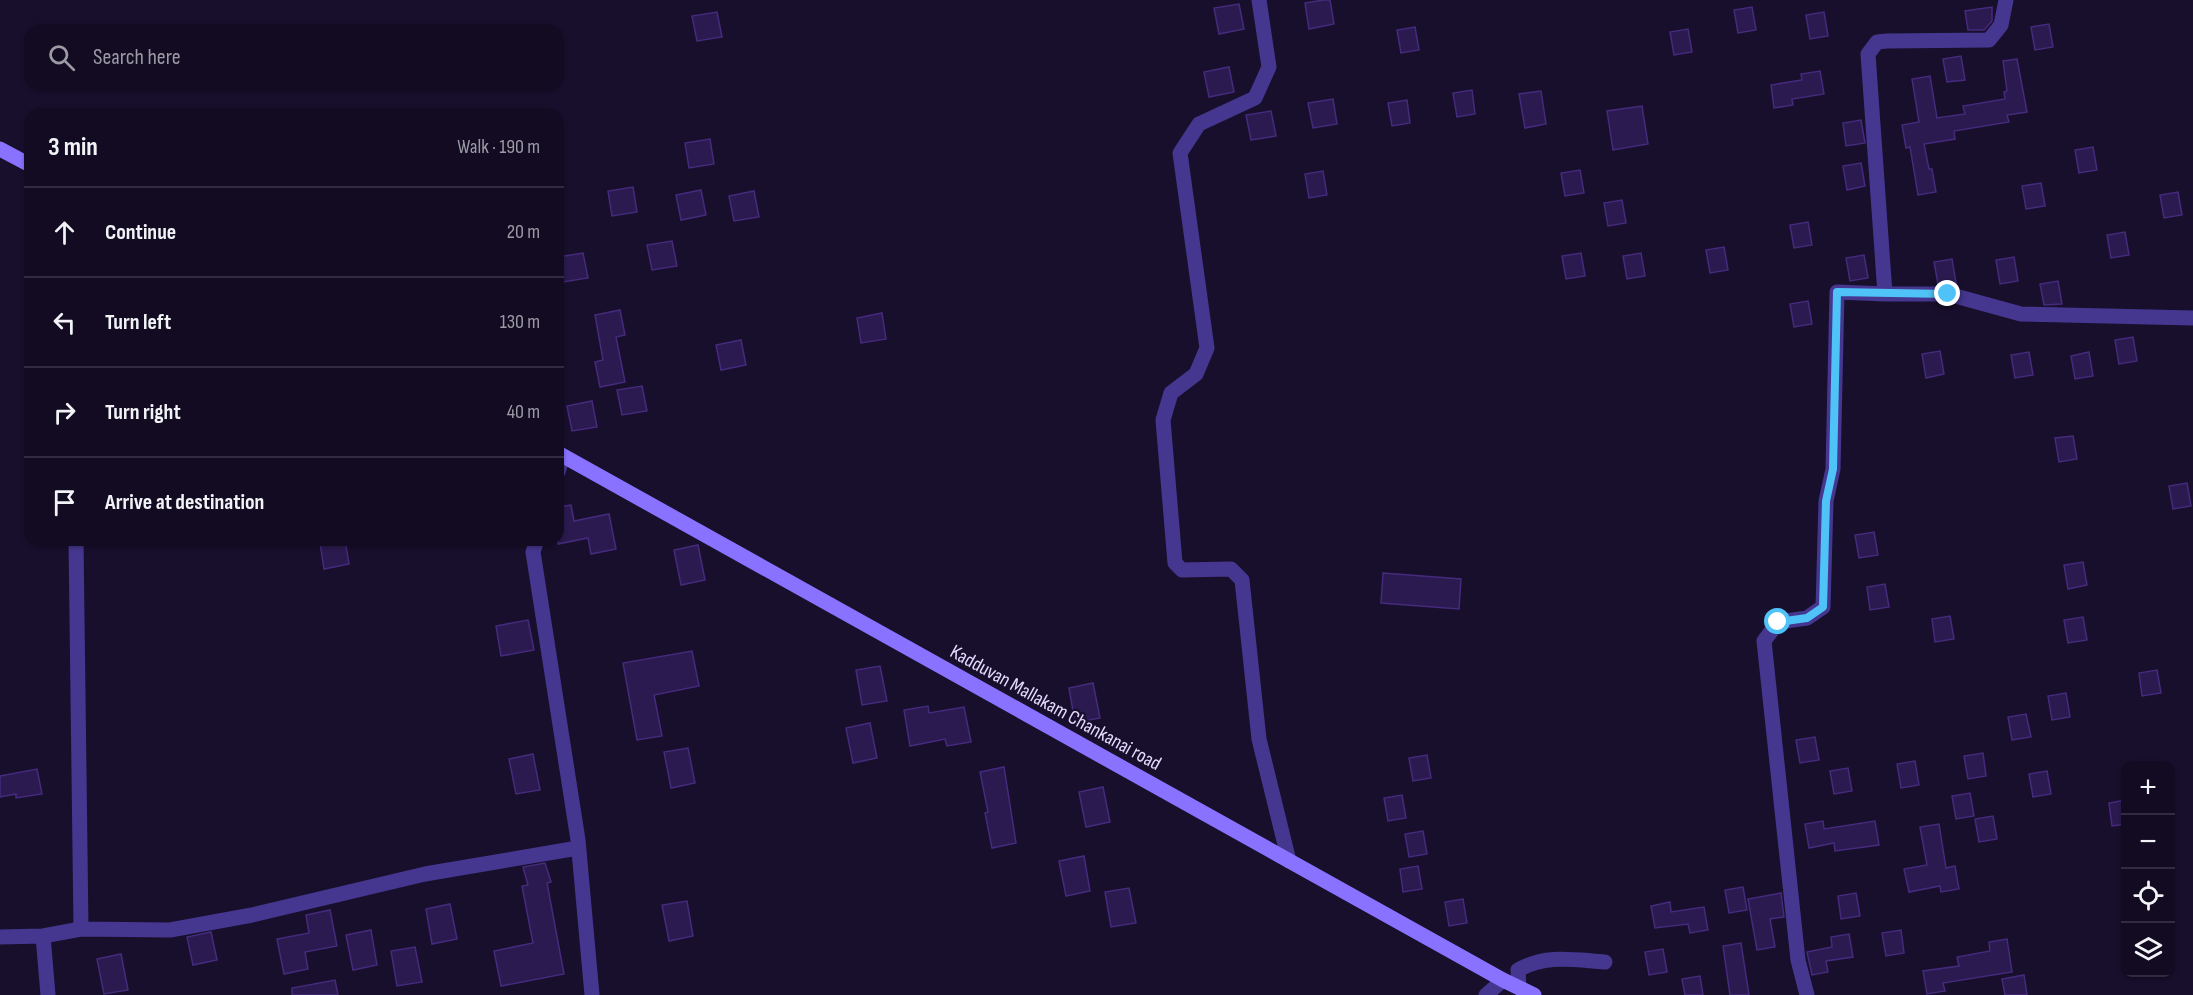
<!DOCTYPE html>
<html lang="en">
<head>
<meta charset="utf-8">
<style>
	body { margin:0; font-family:"Sofia Sans Condensed",sans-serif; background:#1f192f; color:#f1f3f6 }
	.controls { position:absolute; right:18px; bottom:18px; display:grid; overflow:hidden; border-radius:12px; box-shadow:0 2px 4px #0004 }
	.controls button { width:54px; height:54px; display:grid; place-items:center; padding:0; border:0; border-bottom:2px solid #312b40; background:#120b22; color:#f1f3f6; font:30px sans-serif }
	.stop { position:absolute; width:18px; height:18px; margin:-14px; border:4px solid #4fc3f7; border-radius:50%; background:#fff }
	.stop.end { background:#4fc3f7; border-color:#fff; box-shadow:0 2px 6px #0008 }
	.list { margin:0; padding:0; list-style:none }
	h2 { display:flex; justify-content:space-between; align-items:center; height:78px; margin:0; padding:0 24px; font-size:26px }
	h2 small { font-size:20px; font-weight:400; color:#9c9ba5 }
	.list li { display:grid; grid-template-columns:39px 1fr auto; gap:18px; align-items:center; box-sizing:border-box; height:90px; padding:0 24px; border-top:2px solid #312b40 }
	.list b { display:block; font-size:22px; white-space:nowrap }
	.list em { font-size:20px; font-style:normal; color:#9c9ba5 }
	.icon { flex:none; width:33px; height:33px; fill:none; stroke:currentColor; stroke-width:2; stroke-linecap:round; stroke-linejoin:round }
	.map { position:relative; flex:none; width:2193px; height:995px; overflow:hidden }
	.search { position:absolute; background:#120b22; box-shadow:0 2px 4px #0004; left:24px; top:24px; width:540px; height:66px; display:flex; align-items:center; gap:15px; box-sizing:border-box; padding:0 21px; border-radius:18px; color:#9c9ba5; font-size:22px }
	.panel { position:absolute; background:#120b22; box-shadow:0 2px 4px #0004; left:24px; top:108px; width:540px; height:438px; border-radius:18px }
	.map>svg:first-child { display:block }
	.building { fill:#2b1a4f; stroke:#452a7d; stroke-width:1.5 }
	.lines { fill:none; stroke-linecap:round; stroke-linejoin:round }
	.minor { stroke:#45378f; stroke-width:15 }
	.secondary { stroke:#8872ff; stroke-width:15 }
	.route { stroke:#4fc3f7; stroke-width:8 }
	.labels { text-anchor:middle; stroke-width:4.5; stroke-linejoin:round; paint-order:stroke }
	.street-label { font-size:20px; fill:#e4dbff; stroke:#180f2d }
</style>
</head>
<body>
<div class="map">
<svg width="2193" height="995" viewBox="0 0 2193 995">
	<rect width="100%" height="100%" fill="#180f2d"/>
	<path class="building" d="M1323 0H1330L1334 24 1309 29 1305 3Z
		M1239 4 1244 29 1219 34 1214 8Z
		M1752 7 1756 30 1738 33 1734 10Z
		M1992 7V21L1984 30H1968L1965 11Z
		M717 12 722 37 697 41 692 16Z
		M1824 12 1828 36 1810 39 1806 15Z
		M2049 24 2053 47 2035 50 2031 27Z
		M1415 27 1419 50 1401 53 1397 30Z
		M1688 29 1692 52 1674 55 1670 32Z
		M1961 56 1965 80 1947 82 1943 59Z
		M2017 59 2027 112 2007 115 2009 122 1954 131 1955 139 1924 144 1929 169H1932L1936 192 1918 195 1910 147 1906 148 1902 125 1919 122 1912 79 1930 76 1937 118 1965 114 1963 106 2005 99 2004 92 2007 91 2003 61Z
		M1229 67 1234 92 1209 97 1204 72Z
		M1820 71 1824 94 1792 99 1793 105 1774 108 1771 85 1802 80 1801 74Z
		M1472 90 1475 114 1457 117 1453 93Z
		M1541 91 1546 124 1525 128 1519 94Z
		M1333 99 1337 124 1313 128 1308 103Z
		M1407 100 1410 123 1392 126 1388 103Z
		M1642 106 1648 144 1613 150 1607 111Z
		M1271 111 1276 136 1251 140 1246 115Z
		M1861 120 1865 143 1846 146 1843 123Z
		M710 139 714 164 689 168 685 143Z
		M2093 147 2097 170 2079 173 2075 150Z
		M1861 163 1865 186 1847 190 1843 166Z
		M1580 170 1584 193 1565 196 1561 173Z
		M1323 171 1327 195 1309 198 1305 174Z
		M2041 183 2045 206 2026 209 2022 186Z
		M633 187 637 212 612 216 608 191Z
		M701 190 706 215 681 220 676 195Z
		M754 191 759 217 734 221 729 196Z
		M2178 192 2182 215 2164 218 2160 195Z
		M1622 200 1626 223 1608 226 1604 203Z
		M1808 222 1812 245 1794 248 1790 225Z
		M2125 232 2129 255 2111 258 2107 235Z
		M672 241 677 266 652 270 647 245Z
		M1724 247 1728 270 1710 273 1706 250Z
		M583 253 588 278 563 282 558 257Z
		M1581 253 1585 276 1566 279 1562 256Z
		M1641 253 1645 276 1627 279 1623 256Z
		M1864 255 1868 278 1850 281 1846 258Z
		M2014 257 2018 281 2000 284 1996 260Z
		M1952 259 1956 283 1938 284 1934 262Z
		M2058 281 2062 304 2044 305 2040 284Z
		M1808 301 1812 324 1794 327 1790 304Z
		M620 310 625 335 616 337 625 382 600 387 595 362 603 360 595 315Z
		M882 313 886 339 861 343 857 318Z
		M2133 337 2137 361 2119 364 2115 340Z
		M741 340 746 365 721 370 716 345Z
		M1940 351 1944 374 1926 378 1922 354Z
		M2029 352 2033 375 2015 378 2011 355Z
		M2089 352 2093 376 2075 379 2071 356Z
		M642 386 647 411 622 415 617 390Z
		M592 401 597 427 572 431 567 406Z
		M2073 436 2077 459 2059 462 2055 438Z
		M2187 483 2191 506 2173 509 2169 486Z
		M571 505 574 521 609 514 616 549 591 554 588 538 558 544V507Z
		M1874 532 1878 555 1859 558 1855 535Z
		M338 540H345L349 564 324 569 320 543Z
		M698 545 705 580 681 585 674 550Z
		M2083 562 2087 585 2068 589 2064 565Z
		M1383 573 1461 579 1459 609 1381 603Z
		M1885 584 1889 607 1870 610 1867 587Z
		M1950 616 1954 639 1935 642 1932 619Z
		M2083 617 2087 640 2068 643 2064 620Z
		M528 620 534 650 501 656 496 626Z
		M692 651 699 686 654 695 662 736 637 740 623 663Z
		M880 666 887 701 862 705 856 670Z
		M2157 670 2161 693 2142 696 2139 673Z
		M1093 683 1100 718 1075 723 1069 688Z
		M2066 693 2070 717 2052 720 2048 696Z
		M928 706 929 713 964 707 971 742 947 746 945 739 910 746 904 710Z
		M2026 714 2031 737 2012 740 2008 717Z
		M870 723 877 758 853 763 846 728Z
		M1815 737 1819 760 1800 763 1796 740Z
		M688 748 695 783 671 788 664 752Z
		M1983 753 1986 776 1968 779 1964 756Z
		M533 754 540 790 516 794 509 759Z
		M1427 755 1431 778 1413 781 1409 758Z
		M1915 761 1919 785 1901 788 1897 764Z
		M1004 767 1016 843 992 848 985 813 988 812 980 772Z
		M1848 768 1852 791 1834 794 1830 771Z
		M37 769 42 794 16 798V794L0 797V776Z
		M2047 771 2051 794 2033 797 2029 774Z
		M1103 787 1110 822 1086 827 1079 792Z
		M1970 793 1974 816 1956 819 1952 796Z
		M1402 795 1406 818 1388 821 1384 798Z
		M2126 800V824L2112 826 2109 803Z
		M1993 816 1997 839 1979 842 1975 819Z
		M1823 821 1824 829 1875 821 1879 845 1835 851 1834 843 1809 848 1805 824Z
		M1939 824 1946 868 1955 866 1959 889 1941 892 1940 886 1909 892 1904 869 1927 865 1920 827Z
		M1423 831 1427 854 1409 857 1405 834Z
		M1084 856 1090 891 1066 896 1059 861Z
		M545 863 551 882 547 883 564 974 501 986 494 951 533 943 522 886 528 885 523 867Z
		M1418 866 1422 889 1403 892 1400 869Z
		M1743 887 1747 910 1729 913 1725 890Z
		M1129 888 1136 923 1111 927 1105 892Z
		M1781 893 1784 917 1770 919 1775 947 1757 950 1748 899Z
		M1856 893 1860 916 1841 919 1838 896Z
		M1463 899 1467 923 1449 926 1445 902Z
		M687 901 693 936 669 941 662 905Z
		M1670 902 1671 912 1704 907 1708 930 1690 933 1688 924 1655 928 1651 906Z
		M450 904 457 939 432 944 426 909Z
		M330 910 337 946 305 952 308 969 284 974 277 939 309 933 306 915Z
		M371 930 377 965 353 970 346 935Z
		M1901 930 1904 953 1886 956 1882 933Z
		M211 932 217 960 193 965 187 937Z
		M1849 934 1853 957 1826 961 1828 972 1812 975 1807 952 1832 947 1831 937Z
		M2007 939 2012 972 1943 983 1945 991 1927 994 1923 971 1959 966 1957 957 1990 951 1989 942Z
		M1741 943 1749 995H1730L1723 946Z
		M415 947 422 982 397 986 391 951Z
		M1663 949 1667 972 1649 975 1645 952Z
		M121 954 128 990 104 994 97 959Z
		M2024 975 2027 995H2005L2002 979Z
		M1700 976 1703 995H1685L1682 979Z
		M335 980 338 995H292V988Z"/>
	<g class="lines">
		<path class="minor" d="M1259 0 1269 67 1255 98 1199 124 1180 153 1207 348 1196 374 1171 393 1163 420 1175 563 1182 570 1231 569 1242 580 1259 739 1289 861
			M1885 294H1948L2021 314 2193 318
			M558 472 563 456
			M76 540 81 929
			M537 540 533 552 578 840 592 995
			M43 936 48 995
			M0 937 43 936 81 929 170 930 252 915 425 874 578 848
			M1519 988 1518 970C1546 954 1574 960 1605 962
			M1486 995 1503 980
			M1807 995 1798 960 1764 641 1778 622 1807 618 1823 607 1826 501 1833 469 1837 292 1885 294 1868 54 1877 42 1887 41 1989 40 2001 25 2006 0"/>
		<path class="secondary" d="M0 149 30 165
			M558 453 1503 980 1534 995"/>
	</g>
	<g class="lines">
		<path class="route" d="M1778 622 1807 618 1823 607 1826 501 1833 469 1837 292 1948 294"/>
	</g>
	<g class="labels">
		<g class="street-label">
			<text transform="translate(1056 707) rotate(29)" y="7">Kadduvan Mallakam Chankanai road</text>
		</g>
	</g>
</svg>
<div class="controls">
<button>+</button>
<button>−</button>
<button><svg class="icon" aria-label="locate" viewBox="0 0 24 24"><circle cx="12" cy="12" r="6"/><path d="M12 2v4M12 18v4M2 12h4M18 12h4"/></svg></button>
<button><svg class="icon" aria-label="layers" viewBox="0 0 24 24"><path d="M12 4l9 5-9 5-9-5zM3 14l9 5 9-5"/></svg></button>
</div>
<div class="stop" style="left:1778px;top:622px"></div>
<div class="stop end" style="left:1948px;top:294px"></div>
<div class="search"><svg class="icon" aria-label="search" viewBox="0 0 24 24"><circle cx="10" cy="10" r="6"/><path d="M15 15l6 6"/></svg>Search here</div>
<section class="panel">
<h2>3 min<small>Walk · 190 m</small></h2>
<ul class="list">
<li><svg class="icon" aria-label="ahead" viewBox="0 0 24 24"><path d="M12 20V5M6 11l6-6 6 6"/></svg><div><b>Continue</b></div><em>20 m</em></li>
<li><svg class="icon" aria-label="left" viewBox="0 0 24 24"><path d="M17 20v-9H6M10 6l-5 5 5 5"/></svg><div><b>Turn left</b></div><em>130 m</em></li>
<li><svg class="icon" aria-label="right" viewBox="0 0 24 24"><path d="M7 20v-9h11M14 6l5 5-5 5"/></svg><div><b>Turn right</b></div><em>40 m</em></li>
<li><svg class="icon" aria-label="arrive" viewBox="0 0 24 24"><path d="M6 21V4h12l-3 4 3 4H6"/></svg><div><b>Arrive at destination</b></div></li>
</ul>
</section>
</div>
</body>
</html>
